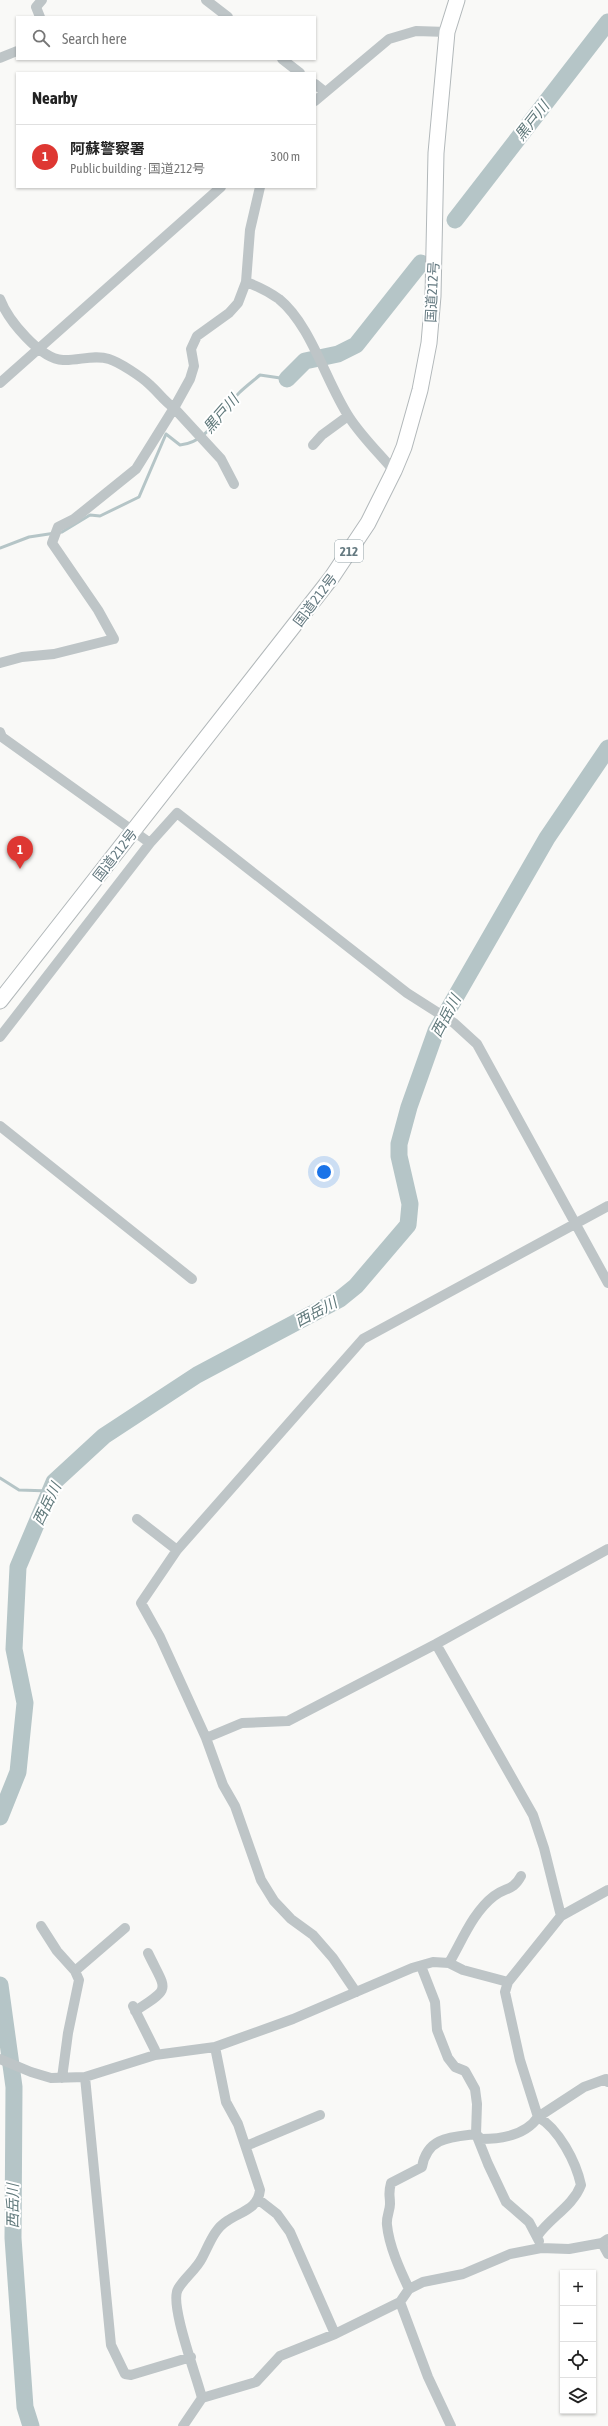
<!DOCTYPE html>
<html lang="en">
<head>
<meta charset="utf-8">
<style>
	body { margin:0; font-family:"Asap Condensed","Noto Sans JP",sans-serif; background:#f2f2f2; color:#222 }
	.controls { position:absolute; right:12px; bottom:12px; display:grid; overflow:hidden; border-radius:0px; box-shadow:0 1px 3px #0004 }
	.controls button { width:36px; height:36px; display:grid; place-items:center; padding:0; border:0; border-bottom:1px solid #e0e0e0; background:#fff; color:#222; font:20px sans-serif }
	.you { position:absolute; left:324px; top:1172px; width:14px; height:14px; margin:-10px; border:3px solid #fff; border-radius:50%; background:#1a73e8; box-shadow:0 0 0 6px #1a73e833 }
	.badge { display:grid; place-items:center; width:26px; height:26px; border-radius:50%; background:#de3732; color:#fff; font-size:13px; font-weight:700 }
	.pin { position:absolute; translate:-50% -33px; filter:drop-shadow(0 1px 2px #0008) }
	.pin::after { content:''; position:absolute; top:21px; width:14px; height:12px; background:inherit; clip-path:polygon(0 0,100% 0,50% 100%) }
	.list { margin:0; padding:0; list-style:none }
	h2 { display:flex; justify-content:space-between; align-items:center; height:52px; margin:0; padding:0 16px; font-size:17px }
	h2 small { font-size:13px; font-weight:400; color:#767676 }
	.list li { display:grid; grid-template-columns:26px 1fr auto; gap:12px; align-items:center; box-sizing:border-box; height:64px; padding:0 16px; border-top:1px solid #e0e0e0 }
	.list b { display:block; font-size:15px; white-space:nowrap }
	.list p { margin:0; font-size:13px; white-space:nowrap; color:#767676 }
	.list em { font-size:13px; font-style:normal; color:#767676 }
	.icon { flex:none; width:22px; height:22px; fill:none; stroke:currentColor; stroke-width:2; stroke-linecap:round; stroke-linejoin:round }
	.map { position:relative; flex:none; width:608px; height:2426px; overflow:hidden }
	.search { position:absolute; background:#fff; box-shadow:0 1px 3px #0004; left:16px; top:16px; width:300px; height:44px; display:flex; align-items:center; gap:10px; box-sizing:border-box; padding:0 14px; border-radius:0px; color:#767676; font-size:15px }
	.panel { position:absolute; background:#fff; box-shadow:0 1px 3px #0004; left:16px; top:72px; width:300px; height:116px; border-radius:0px }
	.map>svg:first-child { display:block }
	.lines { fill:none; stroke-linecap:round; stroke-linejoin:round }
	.stream { stroke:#b5c5c7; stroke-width:3 }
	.river { stroke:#b5c5c7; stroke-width:17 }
	.highway-casing { stroke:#b2b8ba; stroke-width:17 }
	.minor { stroke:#bec5c7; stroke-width:10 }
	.highway { stroke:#fff; stroke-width:15 }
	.labels { text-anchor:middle; stroke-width:4; stroke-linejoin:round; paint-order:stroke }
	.shield { fill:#fff; stroke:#93a2a7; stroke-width:1 }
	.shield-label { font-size:13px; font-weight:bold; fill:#657a81 }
	.street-label { font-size:14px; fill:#657a81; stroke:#fff }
	.water-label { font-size:15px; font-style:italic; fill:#60797b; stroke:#fff }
</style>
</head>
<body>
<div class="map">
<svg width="608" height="2426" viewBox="0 0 608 2426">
	<rect width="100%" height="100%" fill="#f9f9f7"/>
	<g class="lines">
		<path class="stream" d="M0 548 29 537 62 532 90 515 100 516 139 497 166 434 180 445C208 443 220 412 239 393 245 387 253 381 260 375L287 379
			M0 1478 19 1490 50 1491"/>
		<path class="river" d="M455 220 608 22
			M287 379 305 361 338 354 356 345 421 263
			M0 1817 18 1772 25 1703 14 1649 18 1567 54 1482 104 1436 197 1375 340 1299 356 1286 408 1225 410 1204 399 1156V1144L409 1107 436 1031 547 838 608 748
			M0 1985 14 2087 13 2238 25 2407 31 2426"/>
		<defs>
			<path id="highway" d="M0 1001 332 577 368 523 394 471 404 447 420 390 429 343 433 296 436 153 447 32 457 0"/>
		</defs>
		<use href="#highway" class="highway-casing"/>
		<path class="minor" d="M206 0 228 17
			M40 17 36 7 42 0
			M0 58 17 51
			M282 59 300 73
			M315 84 325 92
			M315 101 389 39 416 31 447 32
			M260 187 250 230 246 282C257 286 269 292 279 299 311 325 326 382 349 417 362 437 379 453 394 471
			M0 299C8 320 40 359 63 360 78 361 94 354 109 359 119 362 142 377 150 385 159 393 164 401 174 408L136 469 74 519 58 527 52 543 98 610 114 639 54 654 22 657 0 663
			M0 383 221 187
			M313 445 322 435 348 416
			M234 484 221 459 174 408 190 379 194 366 191 349 197 336 229 313 238 303 246 282
			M0 732 2 737 150 843 177 813 407 993 454 1023 477 1044 608 1283
			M0 1037 150 843
			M0 1126 192 1279
			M137 1519 177 1550
			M436 1644 533 1815 544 1848 561 1916
			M206 1738 242 1723 288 1721 436 1644 608 1549
			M608 1890 561 1916 508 1982 505 1992 520 2060 538 2117 584 2087 606 2079 608 2082
			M41 1926 57 1951 75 1971 79 1980 68 2033 62 2078
			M449 1963C462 1941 473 1912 494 1896 506 1887 513 1891 521 1876
			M421 1966 435 2002 437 2030 448 2058 455 2067 465 2071 475 2089 477 2104 476 2134 488 2164 506 2202 529 2222 539 2241
			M75 1971 125 1928
			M356 1992 333 1958 313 1935 291 1919 274 1901 261 1880 235 1806 223 1785 206 1738 160 1637 141 1603 177 1550 363 1339 608 1206
			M133 2006 155 2050V2055
			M135 2011C173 1987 166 1991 148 1953
			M0 2059 31 2072 51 2078 85 2077 155 2055 215 2047 293 2019 412 1968 433 1962 449 1963 463 1970 508 1982
			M85 2077 111 2345 125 2374 131 2375 191 2357
			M246 2146 320 2115
			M259 2200 277 2214 290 2232 335 2334
			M602 2243 608 2254
			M409 2289C400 2270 389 2246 387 2225 386 2217 390 2211 390 2204 390 2194 388 2194 391 2183L422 2167C427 2137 451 2137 476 2134L481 2139C502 2139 526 2135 538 2117 559 2129 576 2162 581 2185 573 2206 551 2217 538 2235
			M400 2302 428 2377 451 2426
			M202 2398C197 2377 169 2304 178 2289 184 2278 196 2270 202 2258 209 2245 214 2229 227 2221 242 2211 258 2209 260 2190L238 2124 226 2102 215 2047
			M183 2426 202 2398 256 2382 280 2356 335 2334 400 2302 409 2289 423 2282 463 2274 510 2254 541 2248 569 2249 602 2243 608 2239"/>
		<use href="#highway" class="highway"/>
	</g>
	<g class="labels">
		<rect class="shield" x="335" y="540" width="28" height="22" rx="3"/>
		<g class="shield-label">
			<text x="349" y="556">212</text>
		</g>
		<g class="street-label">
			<text transform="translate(432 292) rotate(-87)" y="5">国道212号</text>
			<text transform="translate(315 600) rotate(-53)" y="5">国道212号</text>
			<text transform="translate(115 855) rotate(-52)" y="5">国道212号</text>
		</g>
		<g class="water-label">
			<text transform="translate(532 121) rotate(-52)" y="5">黒戸川</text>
			<text transform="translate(221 414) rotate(-49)" y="5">黒戸川</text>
			<text transform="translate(446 1016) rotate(-62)" y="5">西岳川</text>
			<text transform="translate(316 1312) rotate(-28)" y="5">西岳川</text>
			<text transform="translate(47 1504) rotate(-64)" y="5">西岳川</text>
			<text transform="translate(13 2206) rotate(-90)" y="5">西岳川</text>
		</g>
	</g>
</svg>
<div class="controls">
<button>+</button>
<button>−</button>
<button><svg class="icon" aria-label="locate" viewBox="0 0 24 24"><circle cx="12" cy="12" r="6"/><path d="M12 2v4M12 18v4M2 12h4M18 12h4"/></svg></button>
<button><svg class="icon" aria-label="layers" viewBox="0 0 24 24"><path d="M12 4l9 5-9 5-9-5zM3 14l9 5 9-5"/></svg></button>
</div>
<div class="you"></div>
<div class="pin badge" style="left:20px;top:869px">1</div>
<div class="search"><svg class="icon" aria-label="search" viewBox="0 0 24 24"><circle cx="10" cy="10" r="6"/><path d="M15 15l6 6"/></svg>Search here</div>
<section class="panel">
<h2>Nearby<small></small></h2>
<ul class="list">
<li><span class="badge">1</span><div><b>阿蘇警察署</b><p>Public building · 国道212号</p></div><em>300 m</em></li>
</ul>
</section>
</div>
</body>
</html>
